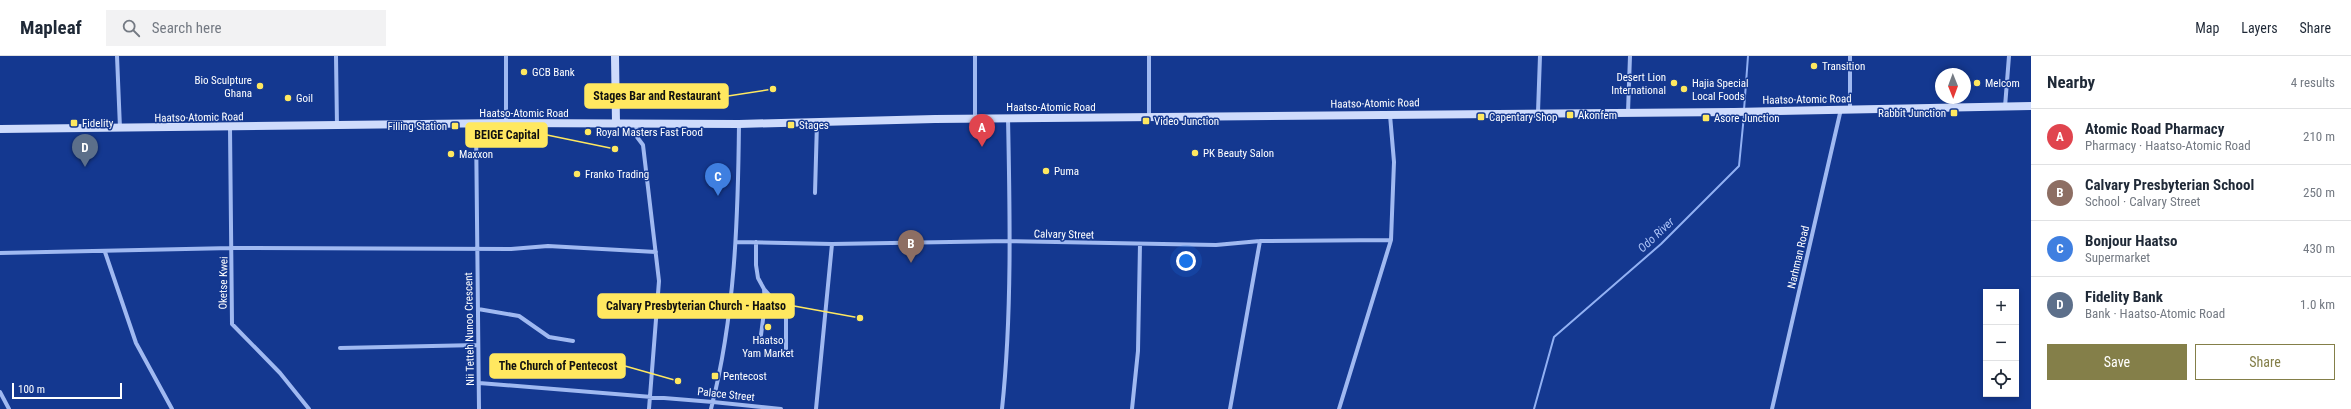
<!DOCTYPE html>
<html lang="en">
<head>
<meta charset="utf-8">
<style>
	body { margin:0; font-family:"Roboto Condensed",sans-serif; background:#f2f2f3; color:#1f2937 }
	.controls { position:absolute; right:12px; bottom:12px; display:grid; overflow:hidden; border-radius:0px; box-shadow:0 2px 6px #0003 }
	.controls button { width:36px; height:36px; display:grid; place-items:center; padding:0; border:0; border-bottom:1px solid #e0e1e3; background:#fff; color:#1f2937; font:20px sans-serif }
	.compass { position:absolute; left:1935px; top:12px; width:36px; height:36px; border-radius:50%; background:#fff; box-shadow:0 2px 6px #0003; rotate:179deg }
	.scale { position:absolute; left:12px; bottom:10px; width:110px; box-sizing:border-box; padding-left:4px; border:2px solid #fff; border-top:0; font-size:11px; line-height:14px; white-space:nowrap; color:#fff; -webkit-text-stroke:3px #143890; paint-order:stroke }
	.you { position:absolute; left:1186px; top:205px; width:14px; height:14px; margin:-10px; border:3px solid #fff; border-radius:50%; background:#1a73e8; box-shadow:0 0 0 6px #1a73e833 }
	.badge { display:grid; place-items:center; width:26px; height:26px; border-radius:50%; background:#847f49; color:#fff; font-size:13px; font-weight:700 }
	.pin { position:absolute; translate:-50% -33px; filter:drop-shadow(0 1px 2px #0008) }
	.pin::after { content:''; position:absolute; top:21px; width:14px; height:12px; background:inherit; clip-path:polygon(0 0,100% 0,50% 100%) }
	.list { margin:0; padding:0; list-style:none }
	h2 { display:flex; justify-content:space-between; align-items:center; height:52px; margin:0; padding:0 16px; font-size:17px }
	h2 small { font-size:13px; font-weight:400; color:#747a83 }
	.list li { display:grid; grid-template-columns:26px 1fr auto; gap:12px; align-items:center; box-sizing:border-box; height:56px; padding:0 16px; border-top:1px solid #e0e1e3 }
	.list b { display:block; font-size:15px; white-space:nowrap }
	.list p { margin:0; font-size:13px; white-space:nowrap; color:#747a83 }
	.list em { font-size:13px; font-style:normal; color:#747a83 }
	.actions { display:flex; gap:8px; padding:12px 16px }
	.actions a { flex:1; padding:9px 0; border:1px solid #847f49; border-radius:0px; text-align:center; font-size:14px; color:#847f49 }
	.actions .main { background:#847f49; color:#fff }
	.icon { flex:none; width:22px; height:22px; fill:none; stroke:currentColor; stroke-width:2; stroke-linecap:round; stroke-linejoin:round }
	.map { position:relative; flex:none; width:2031px; height:353px; overflow:hidden }
	header { display:flex; align-items:center; gap:24px; box-sizing:border-box; height:56px; padding:0 20px; background:#fff; border-bottom:1px solid #e0e1e3 }
	header strong { font-size:19px }
	nav { display:flex; gap:22px; margin-inline-start:auto; font-size:14px }
	.search { width:280px; height:36px; background:#f2f2f3; display:flex; align-items:center; gap:10px; box-sizing:border-box; padding:0 14px; border-radius:0px; color:#747a83; font-size:15px }
	main { display:flex }
	aside { flex:1; background:#fff }
	.map>svg:first-child { display:block }
	.lines { fill:none; stroke-linecap:round; stroke-linejoin:round }
	.stream { stroke:#92b1f4; stroke-width:2 }
	.street { stroke:#a0b9f1; stroke-width:4 }
	.secondary { stroke:#cedbfc; stroke-width:8 }
	.poi-dot { fill:#ffe860; stroke:#143890; stroke-width:1.5 }
	.labels { text-anchor:middle; stroke-width:3; stroke-linejoin:round; paint-order:stroke }
	.poi-label { font-size:11px; fill:#fff; stroke:#143890; text-anchor:start }
	.street-label { font-size:11px; fill:#fff; stroke:#143890 }
	.water-label { font-size:12px; font-style:italic; fill:#acc3f8; stroke:#143890 }
	.leader { fill:none; stroke:#ffe860; stroke-width:1.5 }
	.callout-dot { fill:#ffe860; stroke:#143890; stroke-width:1.5 }
	.callout { fill:#ffe860; stroke:#ffe860; stroke-width:1.5 }
	.callout-label { font-size:12px; text-anchor:middle; font-weight:bold; fill:#111 }
</style>
</head>
<body>
<header>
<strong>Mapleaf</strong>
<div class="search"><svg class="icon" aria-label="search" viewBox="0 0 24 24"><circle cx="10" cy="10" r="6"/><path d="M15 15l6 6"/></svg>Search here</div>
<nav><a>Map</a><a>Layers</a><a>Share</a></nav>
</header>
<main>
<div class="map">
<svg width="2031" height="353" viewBox="0 0 2031 353">
	<rect width="100%" height="100%" fill="#143890"/>
	<g class="lines">
		<path class="stream" d="M1744 54 1748 0
			M1534 353 1554 281 1661 188 1739 110 1744 59"/>
		<path class="street" d="M117 0 120 72
			M336 0 337 70
			M506 0V67
			M975 0V63
			M1850 0V53
			M2005 51 2009 0
			M1538 56 1540 0
			M1628 56 1630 0
			M1149 62V0
			M636 67 637 81 643 89 659 225 649 353
			M476 68 479 353
			M230 72 232 268 280 317 309 353
			M815 137 817 66
			M736 186 832 188 1009 185 1216 189 1260 185 1391 184
			M756 186V209L758 222 764 233 765 248 761 279
			M105 196 136 287 172 353
			M0 197 232 192 511 193 548 190 656 196
			M764 233 786 258V294
			M478 253 519 260 549 281 573 285
			M340 292 478 289
			M479 327 713 346 781 353
			M0 336 9 353
			M711 353C735 260 738 164 739 68
			M816 353 832 188
			M1002 353C1012 259 1010 157 1008 62
			M1132 353 1138 295 1140 188
			M1230 353 1260 185
			M1339 353 1391 184 1394 106 1390 59
			M1772 353 1841 53"/>
		<path class="secondary" d="M615 0 616 67
			M0 73 506 67 739 68 935 63 1734 56 2031 50"/>
	</g>
	<g class="poi-dot">
		<circle cx="1814" cy="10" r="4"/>
		<circle cx="524" cy="16" r="4"/>
		<circle cx="1674" cy="27" r="4"/>
		<circle cx="1977" cy="27" r="4"/>
		<circle cx="260" cy="30" r="4"/>
		<circle cx="1684" cy="33" r="4"/>
		<circle cx="288" cy="42" r="4"/>
		<rect x="1950" y="53" width="8" height="8" rx="2"/>
		<rect x="1566" y="55" width="8" height="8" rx="2"/>
		<rect x="1477" y="57" width="8" height="8" rx="2"/>
		<rect x="1702" y="58" width="8" height="8" rx="2"/>
		<rect x="1142" y="61" width="8" height="8" rx="2"/>
		<rect x="70" y="63" width="8" height="8" rx="2"/>
		<rect x="787" y="65" width="8" height="8" rx="2"/>
		<rect x="451" y="66" width="8" height="8" rx="2"/>
		<circle cx="588" cy="76" r="4"/>
		<circle cx="1195" cy="97" r="4"/>
		<circle cx="451" cy="98" r="4"/>
		<circle cx="1046" cy="115" r="4"/>
		<circle cx="577" cy="118" r="4"/>
		<circle cx="768" cy="271" r="4"/>
		<rect x="711" y="316" width="8" height="8" rx="2"/>
	</g>
	<g class="labels">
		<g class="poi-label">
			<text x="1822" y="14">Transition</text>
			<text x="532" y="20">GCB Bank</text>
			<text x="1666" y="25" text-anchor="end">Desert Lion<tspan x="1666" dy="13">International</tspan></text>
			<text x="252" y="28" text-anchor="end">Bio Sculpture<tspan x="252" dy="13">Ghana</tspan></text>
			<text x="1692" y="31">Hajia Special<tspan x="1692" dy="13">Local Foods</tspan></text>
			<text x="1985" y="31">Melcom</text>
			<text x="296" y="46">Goil</text>
			<text x="1946" y="61" text-anchor="end">Rabbit Junction</text>
			<text x="1578" y="63">Akonfem</text>
			<text x="1489" y="65">Capentary Shop</text>
			<text x="1714" y="66">Asore Junction</text>
			<text x="1154" y="69">Video Junction</text>
			<text x="82" y="71">Fidelity</text>
			<text x="799" y="73">Stages</text>
			<text x="447" y="74" text-anchor="end">Filling Station</text>
			<text x="596" y="80">Royal Masters Fast Food</text>
			<text x="1203" y="101">PK Beauty Salon</text>
			<text x="459" y="102">Maxxon</text>
			<text x="1054" y="119">Puma</text>
			<text x="585" y="122">Franko Trading</text>
			<text x="768" y="288" text-anchor="middle">Haatso<tspan x="768" dy="13">Yam Market</tspan></text>
			<text x="723" y="324">Pentecost</text>
		</g>
		<g class="street-label">
			<text transform="translate(1807 43) rotate(-1)" y="4">Haatso-Atomic Road</text>
			<text transform="translate(1375 47) rotate(-1)" y="4">Haatso-Atomic Road</text>
			<text x="1051" y="55">Haatso-Atomic Road</text>
			<text x="524" y="61">Haatso-Atomic Road</text>
			<text transform="translate(199 61) rotate(-1)" y="4">Haatso-Atomic Road</text>
			<text transform="translate(1064 178) rotate(1)" y="4">Calvary Street</text>
			<text transform="translate(1798 201) rotate(-77)" y="4">Narhman Road</text>
			<text transform="translate(223 227) rotate(-89)" y="4">Oketse Kwei</text>
			<text transform="translate(469 273) rotate(-91)" y="4">Nii Tetteh Nunoo Crescent</text>
			<text transform="translate(726 338) rotate(6)" y="4">Palace Street</text>
		</g>
		<g class="water-label">
			<text transform="translate(1656 179) rotate(-43)" y="4">Odo River</text>
		</g>
	</g>
	<path class="leader" d="M773 33L728 40M615 93L547 79M860 262L794 250M678 325L625 310"/>
	<g class="callout-dot">
		<circle cx="773" cy="33" r="4"/>
		<circle cx="615" cy="93" r="4"/>
		<circle cx="860" cy="262" r="4"/>
		<circle cx="678" cy="325" r="4"/>
	</g>
	<g class="callout">
		<rect x="585" y="28" width="143" height="24" rx="4"/>
		<rect x="466" y="67" width="81" height="24" rx="4"/>
		<rect x="598" y="238" width="196" height="24" rx="4"/>
		<rect x="490" y="298" width="135" height="24" rx="4"/>
	</g>
	<g class="callout-label">
		<text x="657" y="44">Stages Bar and Restaurant</text>
		<text x="507" y="83">BEIGE Capital</text>
		<text x="696" y="254">Calvary Presbyterian Church - Haatso</text>
		<text x="558" y="314">The Church of Pentecost</text>
	</g>
</svg>
<div class="controls">
<button>+</button>
<button>−</button>
<button><svg class="icon" aria-label="locate" viewBox="0 0 24 24"><circle cx="12" cy="12" r="6"/><path d="M12 2v4M12 18v4M2 12h4M18 12h4"/></svg></button>
</div>
<svg class="compass" viewBox="-18 -18 36 36"><path d="M0-13l5 13h-10z" fill="#e53935"/><path d="M0 13l5-13h-10z" fill="#747a83"/></svg>
<div class="scale">100 m</div>
<div class="you"></div>
<div class="pin badge" style="left:982px;top:91px;background:#e0444e">A</div>
<div class="pin badge" style="left:911px;top:207px;background:#8d6e63">B</div>
<div class="pin badge" style="left:718px;top:140px;background:#3f7fe0">C</div>
<div class="pin badge" style="left:85px;top:111px;background:#5c6f8a">D</div>
</div>
<aside>
<h2>Nearby<small>4 results</small></h2>
<ul class="list">
<li><span class="badge" style="background:#e0444e">A</span><div><b>Atomic Road Pharmacy</b><p>Pharmacy · Haatso-Atomic Road</p></div><em>210 m</em></li>
<li><span class="badge" style="background:#8d6e63">B</span><div><b>Calvary Presbyterian School</b><p>School · Calvary Street</p></div><em>250 m</em></li>
<li><span class="badge" style="background:#3f7fe0">C</span><div><b>Bonjour Haatso</b><p>Supermarket</p></div><em>430 m</em></li>
<li><span class="badge" style="background:#5c6f8a">D</span><div><b>Fidelity Bank</b><p>Bank · Haatso-Atomic Road</p></div><em>1.0 km</em></li>
</ul>
<div class="actions"><a class="main">Save</a><a>Share</a></div>
</aside>
</main>
</body>
</html>
